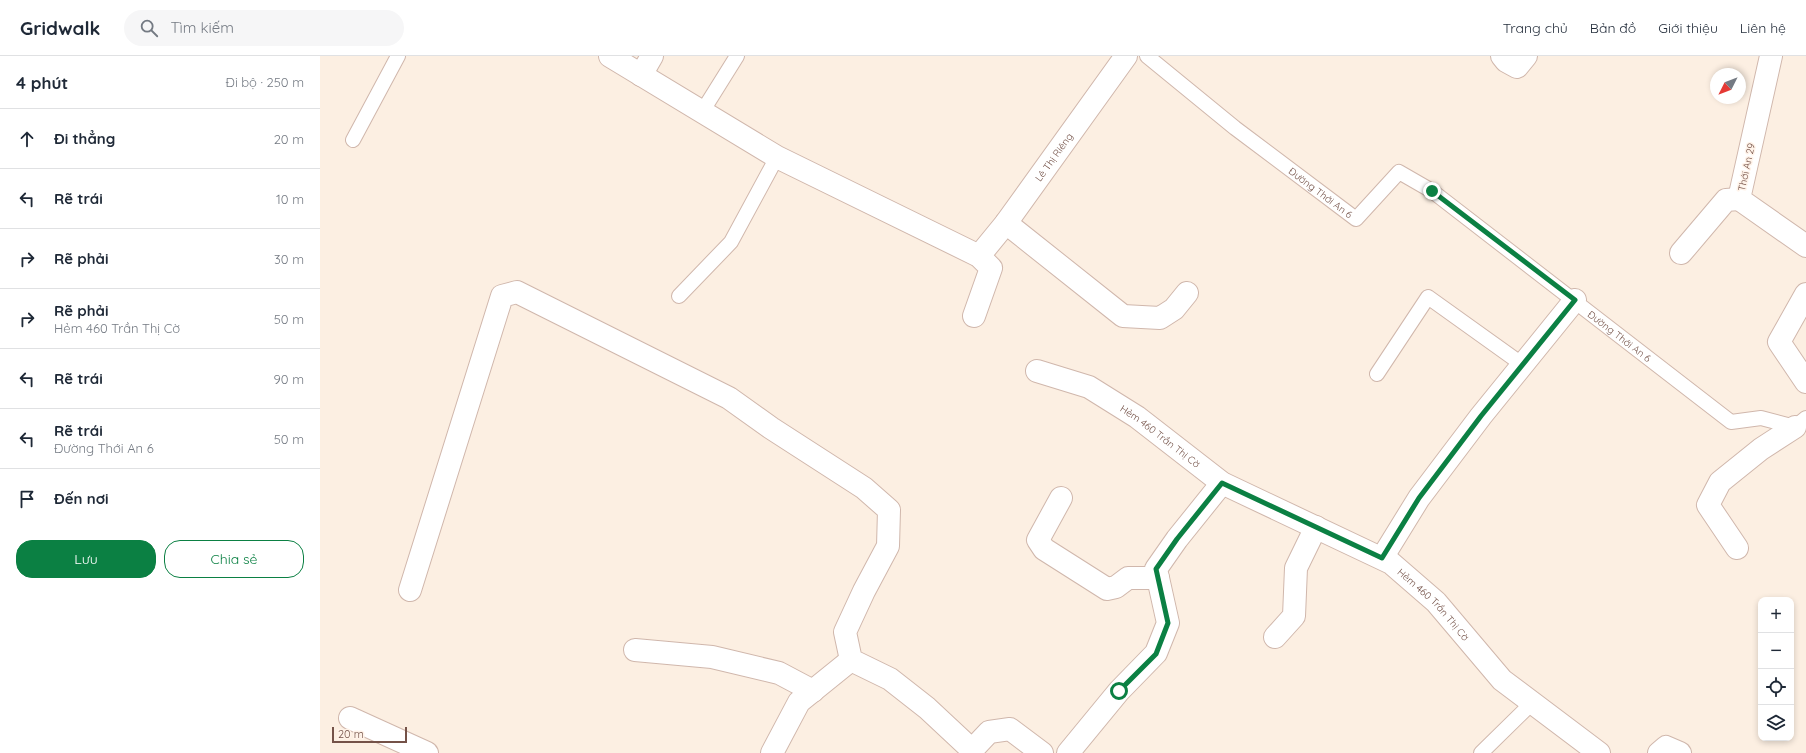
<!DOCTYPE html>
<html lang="vi">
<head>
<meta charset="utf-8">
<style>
	body { margin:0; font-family:Quicksand,sans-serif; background:#f6f6f7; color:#1f2937 }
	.controls { position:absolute; right:12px; bottom:12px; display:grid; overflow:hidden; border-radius:8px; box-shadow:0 2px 6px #0003 }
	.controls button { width:36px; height:36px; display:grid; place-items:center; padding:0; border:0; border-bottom:1px solid #e0e1e3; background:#fff; color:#1f2937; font:20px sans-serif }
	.compass { position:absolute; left:1390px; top:12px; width:36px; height:36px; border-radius:50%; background:#fff; box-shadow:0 2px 6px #0003; rotate:228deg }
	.scale { position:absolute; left:12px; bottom:10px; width:75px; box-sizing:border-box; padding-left:4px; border:2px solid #745248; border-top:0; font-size:11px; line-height:14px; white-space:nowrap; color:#745248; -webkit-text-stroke:3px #fff3e9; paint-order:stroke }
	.stop { position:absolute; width:12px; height:12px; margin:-9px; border:3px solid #0b8043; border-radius:50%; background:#fff }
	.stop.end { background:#0b8043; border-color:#fff; box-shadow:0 1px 4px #0008 }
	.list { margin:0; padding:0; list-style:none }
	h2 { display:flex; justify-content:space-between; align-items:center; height:52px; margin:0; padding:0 16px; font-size:17px }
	h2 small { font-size:13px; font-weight:400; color:#747a83 }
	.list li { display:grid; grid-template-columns:26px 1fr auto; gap:12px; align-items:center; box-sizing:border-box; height:60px; padding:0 16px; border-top:1px solid #e0e1e3 }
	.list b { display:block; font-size:15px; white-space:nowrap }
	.list p { margin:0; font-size:13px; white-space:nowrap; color:#747a83 }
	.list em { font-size:13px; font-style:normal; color:#747a83 }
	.actions { display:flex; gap:8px; padding:12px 16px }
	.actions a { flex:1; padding:9px 0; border:1px solid #0b8043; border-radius:16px; text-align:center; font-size:14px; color:#0b8043 }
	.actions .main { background:#0b8043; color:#fff }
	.icon { flex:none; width:22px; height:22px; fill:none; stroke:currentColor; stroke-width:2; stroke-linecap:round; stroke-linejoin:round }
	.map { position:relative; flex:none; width:1486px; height:697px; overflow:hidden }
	header { display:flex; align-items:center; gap:24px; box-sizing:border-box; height:56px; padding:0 20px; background:#fff; border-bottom:1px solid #e0e1e3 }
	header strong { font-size:19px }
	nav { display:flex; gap:22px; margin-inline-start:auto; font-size:14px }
	.search { width:280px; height:36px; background:#f6f6f7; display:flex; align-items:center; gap:10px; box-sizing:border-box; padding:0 14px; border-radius:22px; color:#747a83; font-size:15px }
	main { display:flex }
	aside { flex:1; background:#fff }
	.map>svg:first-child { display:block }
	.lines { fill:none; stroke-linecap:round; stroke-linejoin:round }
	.service-casing { stroke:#d0b7ac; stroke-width:16 }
	.minor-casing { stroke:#d0b7ac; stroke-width:24 }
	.tertiary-casing { stroke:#d0b7ac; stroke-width:24 }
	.service { stroke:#fff; stroke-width:14 }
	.minor { stroke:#fff; stroke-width:22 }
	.tertiary { stroke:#fff; stroke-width:22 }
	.route { stroke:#0b8043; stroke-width:5 }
	.labels { text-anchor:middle; stroke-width:3; stroke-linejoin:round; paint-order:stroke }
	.street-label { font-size:10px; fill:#745248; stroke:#fff3e9 }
</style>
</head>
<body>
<header>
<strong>Gridwalk</strong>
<div class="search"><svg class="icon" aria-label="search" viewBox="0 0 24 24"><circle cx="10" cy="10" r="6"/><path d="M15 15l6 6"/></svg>Tìm kiếm</div>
<nav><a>Trang chủ</a><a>Bản đồ</a><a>Giới thiệu</a><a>Liên hệ</a></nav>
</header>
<main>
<aside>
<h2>4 phút<small>Đi bộ · 250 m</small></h2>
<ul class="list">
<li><svg class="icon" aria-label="ahead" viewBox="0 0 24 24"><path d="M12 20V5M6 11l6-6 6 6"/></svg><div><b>Đi thẳng</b></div><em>20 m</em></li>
<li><svg class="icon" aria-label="left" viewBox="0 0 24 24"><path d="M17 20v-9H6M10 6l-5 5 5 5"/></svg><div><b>Rẽ trái</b></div><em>10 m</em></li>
<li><svg class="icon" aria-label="right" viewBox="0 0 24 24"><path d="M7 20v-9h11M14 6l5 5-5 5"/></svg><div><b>Rẽ phải</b></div><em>30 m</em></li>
<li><svg class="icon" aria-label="right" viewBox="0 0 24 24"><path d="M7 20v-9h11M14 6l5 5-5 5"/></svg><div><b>Rẽ phải</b><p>Hẻm 460 Trần Thị Cờ</p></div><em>50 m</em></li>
<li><svg class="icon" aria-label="left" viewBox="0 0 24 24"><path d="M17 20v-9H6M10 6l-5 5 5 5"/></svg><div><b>Rẽ trái</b></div><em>90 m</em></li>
<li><svg class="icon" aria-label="left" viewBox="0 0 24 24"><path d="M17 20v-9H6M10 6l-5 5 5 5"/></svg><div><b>Rẽ trái</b><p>Đường Thới An 6</p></div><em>50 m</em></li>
<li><svg class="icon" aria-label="arrive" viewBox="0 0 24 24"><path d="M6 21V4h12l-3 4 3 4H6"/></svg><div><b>Đến nơi</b></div></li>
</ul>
<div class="actions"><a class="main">Lưu</a><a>Chia sẻ</a></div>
</aside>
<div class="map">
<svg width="1486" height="697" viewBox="0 0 1486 697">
	<rect width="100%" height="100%" fill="#fcefe2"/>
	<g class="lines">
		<defs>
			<g id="service">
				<path id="s1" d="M827 0 915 72 1036 163 1079 116 1112 135 1411 366 1441 362 1475 371 1486 362"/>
				<path d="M382 56 417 0"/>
				<path d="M33 84 78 0"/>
				<path d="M359 240 411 186 457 101"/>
				<path d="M1057 318 1108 241 1203 309"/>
				<path d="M1161 697 1212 647"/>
			</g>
			<g id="minor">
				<path d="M290 0 457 101 659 200 671 212 654 260"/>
				<path d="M1182 0 1186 5 1197 11 1206 0"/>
				<path d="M1451 0 1419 143 1486 190"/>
				<path d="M321 19 332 0"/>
				<path d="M686 167 803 260 840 262 854 253 867 237"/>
				<path d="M1361 197 1406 144 1419 143"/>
				<path d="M1486 238 1459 286 1486 326"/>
				<path id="s2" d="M717 315 769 331 817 361 902 427 1071 507 1116 546 1182 624 1279 697"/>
				<path d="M741 442 718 484 724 493 787 533 796 531 808 522H838"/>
				<path d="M1417 492 1388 449 1400 426 1441 393 1475 371"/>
				<path d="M1062 502 1099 442 1161 360 1255 244"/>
				<path d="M90 534 182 240 197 236 409 342 451 372 544 432 569 454 568 490 544 535 525 576 531 604 570 623 607 652 652 694"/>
				<path d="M955 581 974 560 976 512 996 471"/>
				<path d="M315 594 392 601 459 617 493 635"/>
				<path d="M30 662 107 697"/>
				<path d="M452 697 479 646 531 604"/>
				<path d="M653 697 652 694 669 676 690 673 722 697"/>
				<path d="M748 697 799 635 836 597 848 567 836 513 857 483 902 427"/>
				<path d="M1339 697 1346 691 1360 697"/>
			</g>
			<g id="tertiary">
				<path id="s3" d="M659 200 686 167 806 0"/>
			</g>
		</defs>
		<use href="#service" class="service-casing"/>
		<use href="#minor" class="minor-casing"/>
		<use href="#tertiary" class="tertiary-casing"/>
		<use href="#service" class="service"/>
		<use href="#minor" class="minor"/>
		<use href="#tertiary" class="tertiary"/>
	</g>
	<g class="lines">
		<path class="route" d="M799 635 836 598 848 567 836 513 857 483 902 427 1062 502 1099 442 1161 360 1255 244 1112 135"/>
	</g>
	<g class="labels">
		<g class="street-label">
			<text dy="4" stroke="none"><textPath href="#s3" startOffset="124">Lê Thị Riêng</textPath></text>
			<text transform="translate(1426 111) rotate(-78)" y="4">Thới An 29</text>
			<text dy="4" stroke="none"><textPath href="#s1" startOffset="221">Đường Thới An 6</textPath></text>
			<text dy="4" stroke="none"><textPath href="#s1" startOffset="604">Đường Thới An 6</textPath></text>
			<text dy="4" stroke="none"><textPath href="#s2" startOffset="141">Hẻm 460 Trần Thị Cờ</textPath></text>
			<text dy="4" stroke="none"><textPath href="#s2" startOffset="465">Hẻm 460 Trần Thị Cờ</textPath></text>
		</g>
	</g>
</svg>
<div class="controls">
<button>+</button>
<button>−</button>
<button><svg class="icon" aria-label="locate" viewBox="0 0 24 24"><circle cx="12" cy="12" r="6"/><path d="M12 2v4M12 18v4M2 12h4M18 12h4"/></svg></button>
<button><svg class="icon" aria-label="layers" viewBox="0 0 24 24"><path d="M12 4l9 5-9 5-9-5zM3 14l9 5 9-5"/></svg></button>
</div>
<svg class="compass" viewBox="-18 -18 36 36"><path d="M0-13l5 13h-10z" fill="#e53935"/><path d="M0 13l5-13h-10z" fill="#747a83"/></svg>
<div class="scale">20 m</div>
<div class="stop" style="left:799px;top:635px"></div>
<div class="stop end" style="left:1112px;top:135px"></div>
</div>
</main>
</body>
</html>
